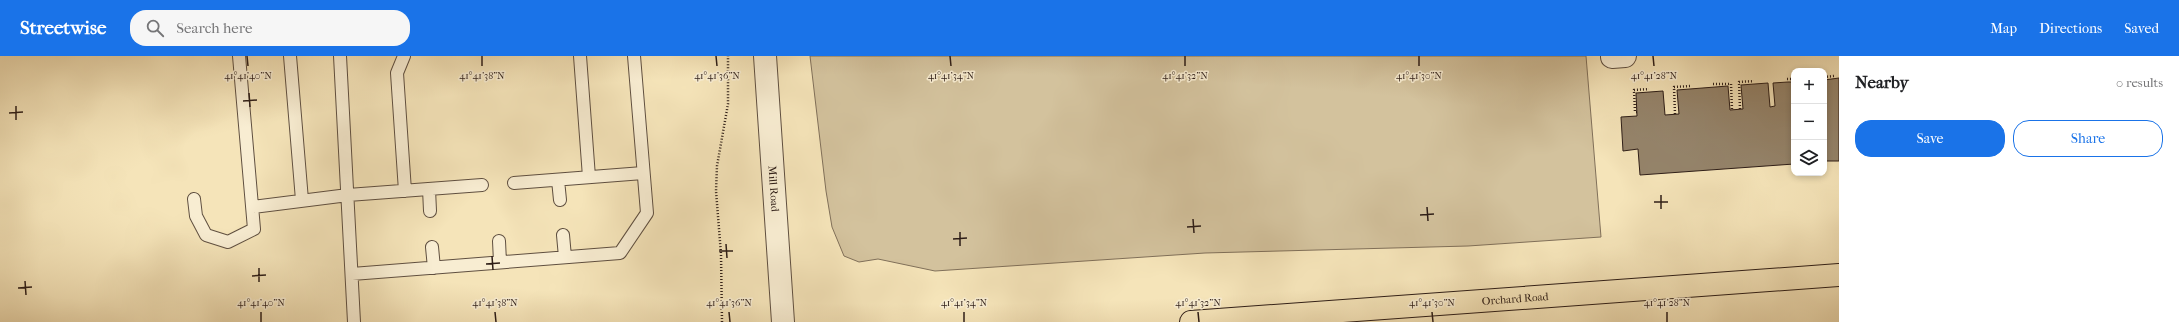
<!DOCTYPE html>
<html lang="en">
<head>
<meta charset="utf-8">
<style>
	body { margin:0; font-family:"IM FELL French Canon",serif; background:#f6f6f6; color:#202124 }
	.controls { position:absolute; right:12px; top:12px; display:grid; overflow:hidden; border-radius:8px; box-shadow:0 2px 6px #0003 }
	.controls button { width:36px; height:36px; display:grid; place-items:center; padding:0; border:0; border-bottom:1px solid #e0e0e0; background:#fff; color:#202124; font:20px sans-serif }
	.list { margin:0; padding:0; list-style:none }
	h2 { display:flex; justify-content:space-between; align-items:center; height:52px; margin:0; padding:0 16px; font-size:17px }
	h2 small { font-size:13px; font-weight:400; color:#757577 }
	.actions { display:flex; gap:8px; padding:12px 16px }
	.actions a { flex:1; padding:9px 0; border:1px solid #1a73e8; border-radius:16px; text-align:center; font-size:14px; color:#1a73e8 }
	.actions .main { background:#1a73e8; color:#fff }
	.icon { flex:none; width:22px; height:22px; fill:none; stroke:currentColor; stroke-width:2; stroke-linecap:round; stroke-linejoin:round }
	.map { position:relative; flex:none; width:1839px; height:266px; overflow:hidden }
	header { display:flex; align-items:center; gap:24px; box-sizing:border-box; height:56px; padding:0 20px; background:#1a73e8; color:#fff }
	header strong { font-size:19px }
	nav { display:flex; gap:22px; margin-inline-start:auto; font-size:14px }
	.search { width:280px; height:36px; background:#f6f6f6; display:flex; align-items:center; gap:10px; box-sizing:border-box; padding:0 14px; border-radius:16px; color:#757577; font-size:15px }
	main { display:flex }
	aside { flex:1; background:#fff }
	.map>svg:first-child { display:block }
	.green { fill:#d3c29d; stroke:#80705a }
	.building { fill:#95846b; stroke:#2d1d17 }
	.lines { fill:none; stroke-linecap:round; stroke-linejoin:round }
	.service-casing { stroke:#5f4f40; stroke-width:14 }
	.minor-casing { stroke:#5f4f40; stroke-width:24 }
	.tertiary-casing { stroke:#5f4f40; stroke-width:24 }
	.primary-casing { stroke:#2d1d17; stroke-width:24 }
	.path { stroke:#2d1d17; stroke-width:2.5; stroke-dasharray:1 2; stroke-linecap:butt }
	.service { stroke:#f8edd2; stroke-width:12 }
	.minor { stroke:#f8edd2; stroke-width:22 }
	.tertiary { stroke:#f8edd2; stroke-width:22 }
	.primary { stroke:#f5e4b9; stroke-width:22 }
	.ticks { fill:none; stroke:#2d1d17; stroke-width:1.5 }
	.labels { text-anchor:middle; stroke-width:3; stroke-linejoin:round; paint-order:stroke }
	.street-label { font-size:11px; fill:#2d1d17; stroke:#f8edd2 }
	.ticks-label { font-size:10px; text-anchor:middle; fill:#2d1d17; stroke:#f8edd2; stroke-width:3; stroke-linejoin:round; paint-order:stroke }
</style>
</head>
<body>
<header>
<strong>Streetwise</strong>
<div class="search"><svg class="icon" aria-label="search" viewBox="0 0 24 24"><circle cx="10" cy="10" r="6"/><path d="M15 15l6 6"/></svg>Search here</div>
<nav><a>Map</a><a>Directions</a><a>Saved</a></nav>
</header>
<main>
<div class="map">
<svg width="1839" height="266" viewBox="0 0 1839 266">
	<rect width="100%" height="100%" fill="#f5e4b9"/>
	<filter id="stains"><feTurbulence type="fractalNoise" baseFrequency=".005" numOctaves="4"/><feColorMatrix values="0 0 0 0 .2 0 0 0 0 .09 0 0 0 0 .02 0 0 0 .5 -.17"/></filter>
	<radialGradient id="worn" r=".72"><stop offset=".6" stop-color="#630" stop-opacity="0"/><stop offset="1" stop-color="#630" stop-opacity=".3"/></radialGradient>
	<path class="green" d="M810 0H1586L1601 181 1468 190 1205 197 935 215 878 203 859 206 844 200 832 171 826 135Z"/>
	<path class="building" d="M1839 22V105H1826L1824 24Z
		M1788 26H1794V108L1640 119 1638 93 1623 95 1621 61 1637 60 1636 37 1663 35 1665 59 1679 58 1677 34 1728 30 1730 54 1743 53 1741 29 1768 27 1770 51 1775 50 1773 27Z"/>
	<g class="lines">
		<defs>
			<path id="service" d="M290 0 302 144
				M340 0 354 266
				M404 0 397 17 405 135
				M580 0 589 121
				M558 124 560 144
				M514 127 643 117
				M429 133 430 155
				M194 143 196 160 206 179 228 186 254 173 239 0
				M253 151 348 139 482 129
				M563 179 565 201
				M499 185 500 206
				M432 191 434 212
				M352 218 620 197 647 157 634 0"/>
			<path id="minor" d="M1612 1 1625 0"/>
			<g id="tertiary">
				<path id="s1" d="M765 0 783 266"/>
			</g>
			<g id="primary">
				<path id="s2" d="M1191 266 1839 219"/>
			</g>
		</defs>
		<use href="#service" class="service-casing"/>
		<use href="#minor" class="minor-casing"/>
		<use href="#tertiary" class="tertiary-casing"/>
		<use href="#primary" class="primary-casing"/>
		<path class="path" d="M1824 21 1834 20
			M1787 23H1794
			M1713 28H1731L1732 54
			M1740 53 1739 26 1754 25
			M1637 56H1635L1634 34 1649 33
			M1675 58 1674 31 1690 30
			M722 266 721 198 716 135 717 110 728 48V0"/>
		<use href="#service" class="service"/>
		<use href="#minor" class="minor"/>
		<use href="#tertiary" class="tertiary"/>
		<use href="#primary" class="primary"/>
	</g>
	<path class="ticks" d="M247 0 248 10M482 0V10M716 0 717 10M950 0 951 10M1185 0V10M1419 0V10M1653 0 1654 10M249 37 250 51M243 45 257 44M16 50V64M9 57 23 56M1661 139V153M1654 146H1668M1427 151 1428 165M1420 159 1434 158M1193 163 1194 177M1187 171 1201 170M960 176V190M953 183 967 182M726 188 727 202M719 195H733M492 200 493 214M486 208 500 207M259 212V226M252 220 266 219M25 225 26 239M18 232 32 231M261 256V266M495 256 496 266M729 256 730 266M964 256V266M1198 256 1199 266M1432 256 1433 266M1667 256V266"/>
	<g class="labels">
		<g class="street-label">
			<text dy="4" stroke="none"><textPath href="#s1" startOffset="133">Mill Road</textPath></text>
			<text dy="4" stroke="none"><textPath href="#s2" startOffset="325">Orchard Road</textPath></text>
		</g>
	</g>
	<g class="ticks-label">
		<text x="248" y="23">41°41'40"N</text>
		<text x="482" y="23">41°41'38"N</text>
		<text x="717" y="23">41°41'36"N</text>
		<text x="951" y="23">41°41'34"N</text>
		<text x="1185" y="23">41°41'32"N</text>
		<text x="1419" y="23">41°41'30"N</text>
		<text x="1654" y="23">41°41'28"N</text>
		<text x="261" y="250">41°41'40"N</text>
		<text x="495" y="250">41°41'38"N</text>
		<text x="729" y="250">41°41'36"N</text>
		<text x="964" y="250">41°41'34"N</text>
		<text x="1198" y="250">41°41'32"N</text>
		<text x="1432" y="250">41°41'30"N</text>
		<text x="1667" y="250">41°41'28"N</text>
	</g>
	<rect width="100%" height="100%" filter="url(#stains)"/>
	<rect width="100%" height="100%" fill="url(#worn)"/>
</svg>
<div class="controls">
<button>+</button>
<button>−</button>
<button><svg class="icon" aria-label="layers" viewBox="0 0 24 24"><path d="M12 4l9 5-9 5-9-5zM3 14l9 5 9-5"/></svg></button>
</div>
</div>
<aside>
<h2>Nearby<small>0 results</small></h2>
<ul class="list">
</ul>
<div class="actions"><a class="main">Save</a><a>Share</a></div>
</aside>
</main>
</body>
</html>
